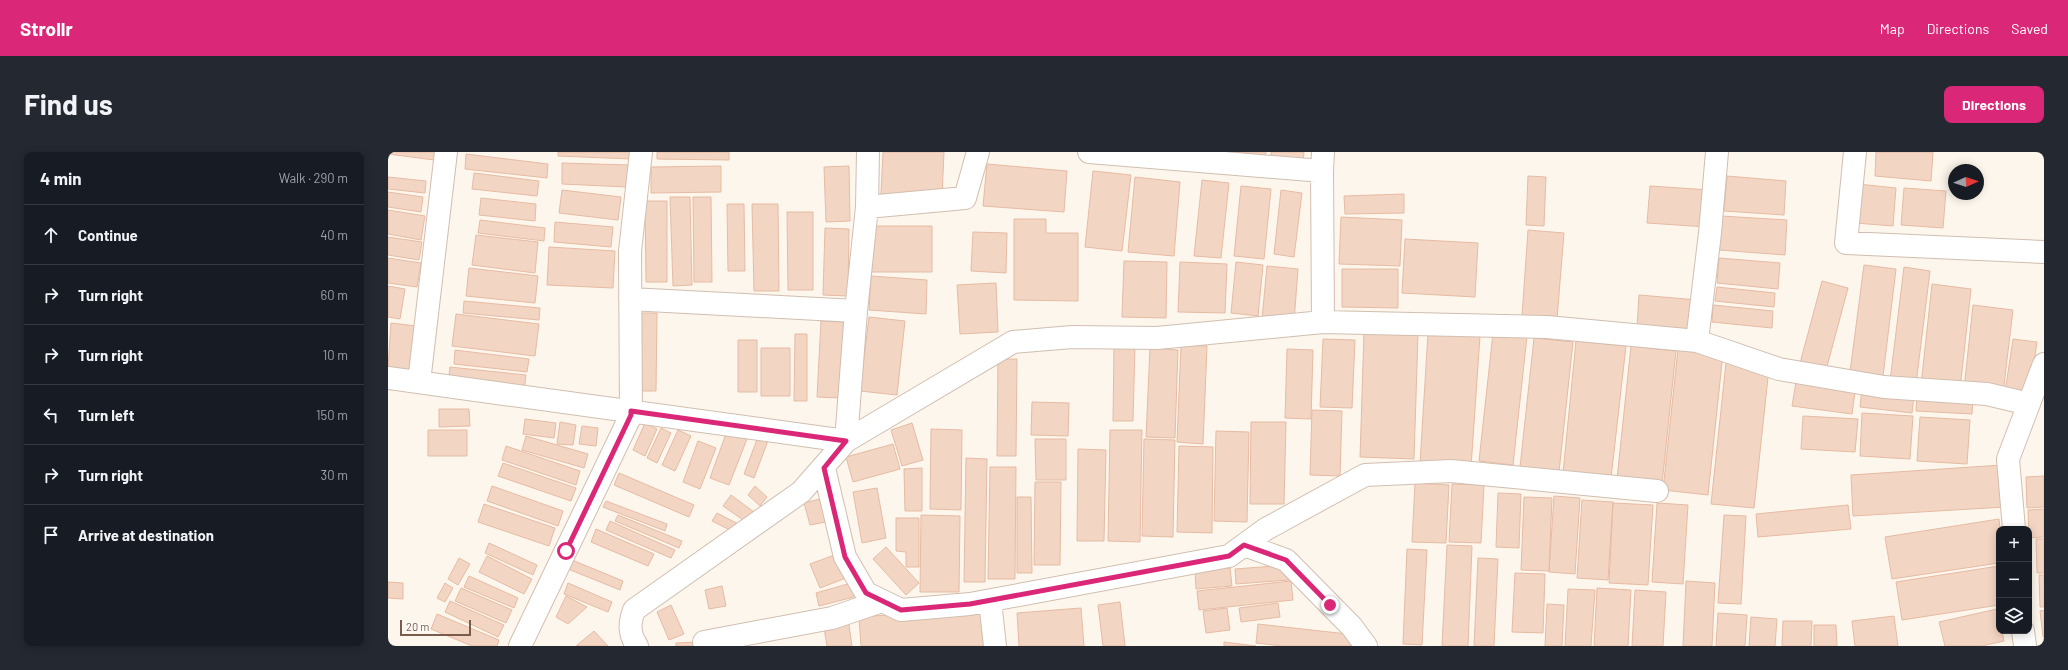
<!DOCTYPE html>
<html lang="en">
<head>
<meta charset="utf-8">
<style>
	body { margin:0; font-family:Barlow,sans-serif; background:#242831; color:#f1f3f6 }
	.controls { position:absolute; right:12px; bottom:12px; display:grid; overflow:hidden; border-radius:8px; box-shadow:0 2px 10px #0003 }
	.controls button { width:36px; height:36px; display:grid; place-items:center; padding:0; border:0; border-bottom:1px solid #363941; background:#171b24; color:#f1f3f6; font:20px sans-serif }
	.compass { position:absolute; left:1560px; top:12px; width:36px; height:36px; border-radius:50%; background:#171b24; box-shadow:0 2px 10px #0003; rotate:87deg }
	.scale { position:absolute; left:12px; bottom:10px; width:71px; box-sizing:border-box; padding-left:4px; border:2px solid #7a5c4d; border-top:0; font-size:11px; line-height:14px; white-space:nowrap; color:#7a5c4d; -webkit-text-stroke:3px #fffaf3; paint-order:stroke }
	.stop { position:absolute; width:12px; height:12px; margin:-9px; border:3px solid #db2777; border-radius:50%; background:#fff }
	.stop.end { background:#db2777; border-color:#fff; box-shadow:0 1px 4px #0008 }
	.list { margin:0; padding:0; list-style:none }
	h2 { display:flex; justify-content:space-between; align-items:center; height:52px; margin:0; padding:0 16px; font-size:17px }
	h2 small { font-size:13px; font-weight:400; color:#9ea1a6 }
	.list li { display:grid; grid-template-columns:26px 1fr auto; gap:12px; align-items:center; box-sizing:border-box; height:60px; padding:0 16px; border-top:1px solid #363941 }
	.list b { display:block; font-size:15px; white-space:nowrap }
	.list em { font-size:13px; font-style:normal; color:#9ea1a6 }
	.icon { flex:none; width:22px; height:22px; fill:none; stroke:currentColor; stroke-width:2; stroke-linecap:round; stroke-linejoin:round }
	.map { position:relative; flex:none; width:1656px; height:494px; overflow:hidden; border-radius:8px }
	header { display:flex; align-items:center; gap:24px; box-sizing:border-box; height:56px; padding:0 20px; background:#db2777; color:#fff }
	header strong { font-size:19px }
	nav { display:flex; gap:22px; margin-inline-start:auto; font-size:14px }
	.intro { display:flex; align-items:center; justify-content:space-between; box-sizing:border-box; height:96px; padding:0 24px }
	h1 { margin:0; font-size:28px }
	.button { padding:10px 18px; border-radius:8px; background:#db2777; color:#fff; font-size:14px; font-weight:700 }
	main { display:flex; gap:24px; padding:0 24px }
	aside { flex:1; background:#171b24; border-radius:8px; box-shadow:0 2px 10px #0003 }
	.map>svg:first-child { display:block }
	.building { fill:#f3d5c3; stroke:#e6bba3 }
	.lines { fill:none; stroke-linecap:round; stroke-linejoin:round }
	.minor-casing { stroke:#d1beb0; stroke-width:24 }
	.minor { stroke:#fff; stroke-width:22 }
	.route { stroke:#db2777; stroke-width:5 }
</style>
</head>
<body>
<header>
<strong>Strollr</strong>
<nav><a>Map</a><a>Directions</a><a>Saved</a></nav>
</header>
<div class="intro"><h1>Find us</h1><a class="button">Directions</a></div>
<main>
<aside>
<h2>4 min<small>Walk · 290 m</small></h2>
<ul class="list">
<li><svg class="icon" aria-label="ahead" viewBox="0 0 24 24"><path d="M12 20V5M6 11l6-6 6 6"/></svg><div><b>Continue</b></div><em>40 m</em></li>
<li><svg class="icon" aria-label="right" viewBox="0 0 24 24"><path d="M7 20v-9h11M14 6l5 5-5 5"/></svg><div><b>Turn right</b></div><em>60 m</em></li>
<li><svg class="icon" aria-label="right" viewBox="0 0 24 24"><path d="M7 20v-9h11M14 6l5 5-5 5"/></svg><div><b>Turn right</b></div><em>10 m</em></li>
<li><svg class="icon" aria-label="left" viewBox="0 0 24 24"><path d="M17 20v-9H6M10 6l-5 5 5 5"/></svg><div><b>Turn left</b></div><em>150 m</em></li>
<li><svg class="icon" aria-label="right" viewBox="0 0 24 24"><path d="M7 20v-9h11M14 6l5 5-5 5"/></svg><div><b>Turn right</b></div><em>30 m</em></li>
<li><svg class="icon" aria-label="arrive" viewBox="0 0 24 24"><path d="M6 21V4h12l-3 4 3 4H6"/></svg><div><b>Arrive at destination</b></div></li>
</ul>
</aside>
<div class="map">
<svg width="1656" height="494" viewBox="0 0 1656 494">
	<rect width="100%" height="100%" fill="#fdf6ec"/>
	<path class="building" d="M0 0H47L46 8 0 2Z
		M170 0H243V7L170 4Z
		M269 0H341V8L269 7Z
		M495 0H556L554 45 493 42Z
		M847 0H878L877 6 847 3Z
		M883 0H916L915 10 883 7Z
		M1488 0H1545L1543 29 1487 24Z
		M78 2 160 12 159 26 77 17Z
		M174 11 240 13 239 35 174 32Z
		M599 12 679 19 676 60 595 54Z
		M333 14V40L263 41V15Z
		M461 14 462 69 438 70 436 15Z
		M705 19 743 23 734 99 697 95Z
		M86 21 151 29 149 44 84 37Z
		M1140 24 1158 25 1156 74 1138 73Z
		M1339 24 1398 29 1396 63 1336 59Z
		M0 25 38 29 37 41 0 37Z
		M747 25 792 30 786 104 740 100Z
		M814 28 841 31 833 106 806 104Z
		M1470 32 1508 36 1505 74 1467 71Z
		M853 34 883 37 876 107 846 104Z
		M1262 34 1322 38 1319 75 1259 71Z
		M1516 36 1558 39 1555 76 1513 73Z
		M174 38 233 45 230 68 171 61Z
		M893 38 914 41 906 105 886 102Z
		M0 40 35 45 33 60 0 55Z
		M1016 42V61L957 62 956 44Z
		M282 45H302L304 133 285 134Z
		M305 45H323L324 130H306Z
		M93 46 148 52 147 69 91 63Z
		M257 49H279V130H258Z
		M339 52H356L357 119H340Z
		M364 52H390L391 139H366Z
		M0 58 37 64 33 88 0 82Z
		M399 60H425V138H400Z
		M1333 64 1399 68 1397 103 1331 98Z
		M953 65 1014 68 1012 114 951 112Z
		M626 67H658V81H690V149L626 148Z
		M92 68 157 76 156 89 90 81Z
		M167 70 225 75 223 95 166 90Z
		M483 74H544V120H483Z
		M437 76 461 77 460 144 435 143Z
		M1140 78 1176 81 1169 167 1134 164Z
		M585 80 619 81 618 121 583 119Z
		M88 83 150 90 147 121 84 113Z
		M0 85 34 90 31 108 0 103Z
		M1017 87 1090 91 1087 145 1014 141Z
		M161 95 227 99 225 136 159 133Z
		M0 106 33 111 29 135 0 131Z
		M1331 106 1392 111 1390 137 1329 131Z
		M736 109 779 110 778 166 734 165Z
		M792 110 839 112 837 161 790 160Z
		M848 110 875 113 870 164 843 161Z
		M1476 113 1508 117 1495 224 1462 220Z
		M879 114 910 117 906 170 874 167Z
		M1516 115 1542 119 1528 232 1502 229Z
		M81 116 150 124 147 151 78 144Z
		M954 117H1010V156L954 155Z
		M483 124 539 128 538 162 481 158Z
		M1434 129 1460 136 1437 222 1411 215Z
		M608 131 610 180 572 182 569 133Z
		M1544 132 1583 137 1572 237 1533 233Z
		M0 134 17 137 12 167 0 165Z
		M1329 135 1387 141 1386 155 1327 149Z
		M1251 143 1310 148 1308 180 1249 175Z
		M76 149 152 156 151 168 75 161Z
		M1325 153 1385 159 1384 176 1324 170Z
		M1585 153 1625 158 1615 241 1576 237Z
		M253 161H269L268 239H253Z
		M68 162 151 172 147 204 64 194Z
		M481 165 517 169 509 243 472 239Z
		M433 169 456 170 452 246 429 245Z
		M3 171 28 174 23 219 0 216Z
		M976 181 1030 182 1026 307 972 305Z
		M1040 181 1092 184 1083 315 1032 312Z
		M1105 181 1139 184 1125 313 1091 309Z
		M407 182H419V249H406Z
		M1146 186 1185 190 1171 320 1132 315Z
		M935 187 967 188 964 256 932 255Z
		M1625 187 1649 190 1641 244 1617 240Z
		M350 188H369V240H350Z
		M1188 189 1238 194 1223 326 1175 321Z
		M726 193 747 194 745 269H725Z
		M793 193 819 194 815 292 789 290Z
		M1243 194 1288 199 1274 332 1229 327Z
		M373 196H402V244H373Z
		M762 196 790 198 787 286 758 285Z
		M899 197 925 198 923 267 897 266Z
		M1290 197 1335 201 1320 343 1275 338Z
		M67 198 141 207 139 220 66 212Z
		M610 207H629L628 304H609Z
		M1338 211 1381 216 1366 356 1323 352Z
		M62 215 138 223 136 240 60 232Z
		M1409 224 1468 233 1464 262 1404 254Z
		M1474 236 1526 242 1524 261 1472 255Z
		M1529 242 1585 246 1584 262 1528 259Z
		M644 250 681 251 680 284 643 283Z
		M51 257H81L82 274 51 275Z
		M924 258 954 259 952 324 922 323Z
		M1474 261 1525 264 1522 307 1472 304Z
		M1415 264 1470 267 1467 300 1413 297Z
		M1532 265 1582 268 1579 312 1529 309Z
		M137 267 168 271 166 286 135 282Z
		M172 270 188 273 185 293 169 292Z
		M863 270H898L896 352H862Z
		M257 271 269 277 257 304 245 298Z
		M524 271 535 308 514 314 503 278Z
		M194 274 210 276 208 294 191 292Z
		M273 276 283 281 269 311 259 306Z
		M543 277 574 278 573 358 542 357Z
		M40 278H79V304H40Z
		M290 278 303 284 287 319 274 313Z
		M722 278H754L752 390 720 389Z
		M339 279 359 287 341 333 322 326Z
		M828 279 861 280 859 370 826 369Z
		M371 282 381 286 366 326 356 322Z
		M138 284 200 302 196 316 134 298Z
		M647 287H678V328H648Z
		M756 287 787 288 785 385 754 384Z
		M310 289 328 296 312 337 295 330Z
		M505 292 512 317 465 330 458 305Z
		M118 294 192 319 188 333 114 308Z
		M791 294 825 295 824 381 789 380Z
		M690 297 718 298 716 389H689Z
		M578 306 599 307 597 430H576Z
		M115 311 188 336 183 349 110 324Z
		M1614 313 1617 355 1465 364 1463 323Z
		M602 315H628L627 427H600Z
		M534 316V359H517L516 317Z
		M231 321 306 353 301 365 226 333Z
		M1656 324V355L1639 356 1638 325Z
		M647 330H673L672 413H646Z
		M1027 331 1061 333 1058 391 1024 390Z
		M1064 332 1096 333 1093 391 1061 390Z
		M104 334 175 359 170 374 99 349Z
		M367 334 379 345 372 354 360 343Z
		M489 336 498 386 474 391 465 340Z
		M1110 341 1133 342 1131 396 1108 395Z
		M343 343 366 360 358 370 335 354Z
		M1166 344 1192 346 1187 422 1161 420Z
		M629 345H643L644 421H629Z
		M1136 345 1164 346 1161 419 1133 418Z
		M432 347 438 370 422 373 416 351Z
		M1194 348 1225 350 1220 428 1189 426Z
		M218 349 279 372 277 379 215 355Z
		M1225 351 1265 353 1260 433 1221 431Z
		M1269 351 1300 353 1295 432 1264 430Z
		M96 352 167 376 161 394 90 370Z
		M1460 353 1463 377 1370 385 1368 362Z
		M1656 357V385L1641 386 1640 358Z
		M329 361 350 372 346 380 324 369Z
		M230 363 294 389 291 396 227 369Z
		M533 363 572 364 571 440H532Z
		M1336 363 1358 364 1353 452 1330 451Z
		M508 366H531V415H518V400L508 399Z
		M1611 367 1612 377 1611 411 1504 427 1497 385Z
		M222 369 287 398 283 406 218 378Z
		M208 377 266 402 260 414 203 390Z
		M1648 387H1656V421H1649Z
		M101 391 149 413 145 423 97 401Z
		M1059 393 1084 394 1080 494H1054Z
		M498 395 531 431 518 443 485 407Z
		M1019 397 1039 398 1034 493 1015 492Z
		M449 402 458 426 432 436 422 412Z
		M99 404 144 427 136 442 91 420Z
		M71 406 82 412 70 433 60 427Z
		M1090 406 1110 407 1106 494H1086Z
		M184 408 235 429 232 438 180 417Z
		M900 413 901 428 848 432 847 417Z
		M1611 414V453L1514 468 1508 430Z
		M842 416 844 434 808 437 807 419Z
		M1127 421 1157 422 1155 481 1124 480Z
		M1651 423H1656V455H1652Z
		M81 424 130 446 126 456 76 435Z
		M903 429 905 448 811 458 809 439Z
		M1298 429 1327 431 1324 494H1295Z
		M0 430 15 431V447L0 446Z
		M57 431 65 436 57 450 49 446Z
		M180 431 224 450 220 460 176 442Z
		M463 431 466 445 431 454 428 441Z
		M334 434 338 454 321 457 317 438Z
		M73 436 124 458 118 471 67 449Z
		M1209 436 1243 438 1240 494H1206Z
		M1180 437 1207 438 1203 494H1177Z
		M1247 438 1278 440 1275 494H1244Z
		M178 444 199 455 180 472 168 465Z
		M62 449 116 473 110 485 57 460Z
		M732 450 737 494H715L710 453Z
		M890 451 892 465 853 470 851 456Z
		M1159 452 1176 453 1174 494H1157Z
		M283 453 296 482 281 488 269 460Z
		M598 456 600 494H473L471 465Z
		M693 456 696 494H631L629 461Z
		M839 456 842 478 818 481 815 459Z
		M1609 457 1611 479H1614L1616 489 1594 494H1557L1551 470Z
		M1656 458V485H1655L1652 459Z
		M1330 461 1359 463 1357 494H1328Z
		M49 462 111 488 109 494H84L43 477Z
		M1506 464 1510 494H1467L1464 469Z
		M1363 465 1389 467 1387 494H1361Z
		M460 466 464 494H439L435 470Z
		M1395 469H1424L1423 494H1394Z
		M870 472 968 483 967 494H894L868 491Z
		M1426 473H1448L1449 494H1426Z
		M206 479 220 494H188Z
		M310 490V494H288V491Z
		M836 490 868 494H836Z"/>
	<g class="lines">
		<defs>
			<path id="minor" d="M701 0 934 19
				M1467 0 1458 91 1656 100
				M479 55 577 46 590 0
				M242 147 468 159
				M935 170 934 19 935 0
				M1309 189 1322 81 1329 0
				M0 226 458 289
				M31 230 58 0
				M458 289 468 159 479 55 480 0
				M436 316 457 405 478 441 513 458 582 452 841 404 878 377 977 323 1063 319 1269 339
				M1626 377 1620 307 1656 212
				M856 393 898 408 964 475 978 494
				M602 449 607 494
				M1635 479 1637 494
				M316 490 444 466 494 449
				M132 494 243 263 242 99 253 0
				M249 494C241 482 241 472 246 458L413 340 458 289 625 190 684 185 769 186 935 170 1159 175 1309 189 1391 217 1496 235 1599 242 1641 252"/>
		</defs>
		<use href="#minor" class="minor-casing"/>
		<use href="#minor" class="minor"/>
	</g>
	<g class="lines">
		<path class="route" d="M178 399 243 263V259L458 289 436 316 457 405 478 441 513 458 582 452 841 404 856 393 898 408 942 453"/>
	</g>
</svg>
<div class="controls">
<button>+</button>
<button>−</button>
<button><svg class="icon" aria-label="layers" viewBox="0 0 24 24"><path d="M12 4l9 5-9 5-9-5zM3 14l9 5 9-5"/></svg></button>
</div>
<svg class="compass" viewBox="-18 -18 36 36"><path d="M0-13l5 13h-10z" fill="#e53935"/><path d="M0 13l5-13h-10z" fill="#9ea1a6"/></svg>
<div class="scale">20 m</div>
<div class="stop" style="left:178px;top:399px"></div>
<div class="stop end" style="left:942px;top:453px"></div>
</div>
</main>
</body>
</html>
